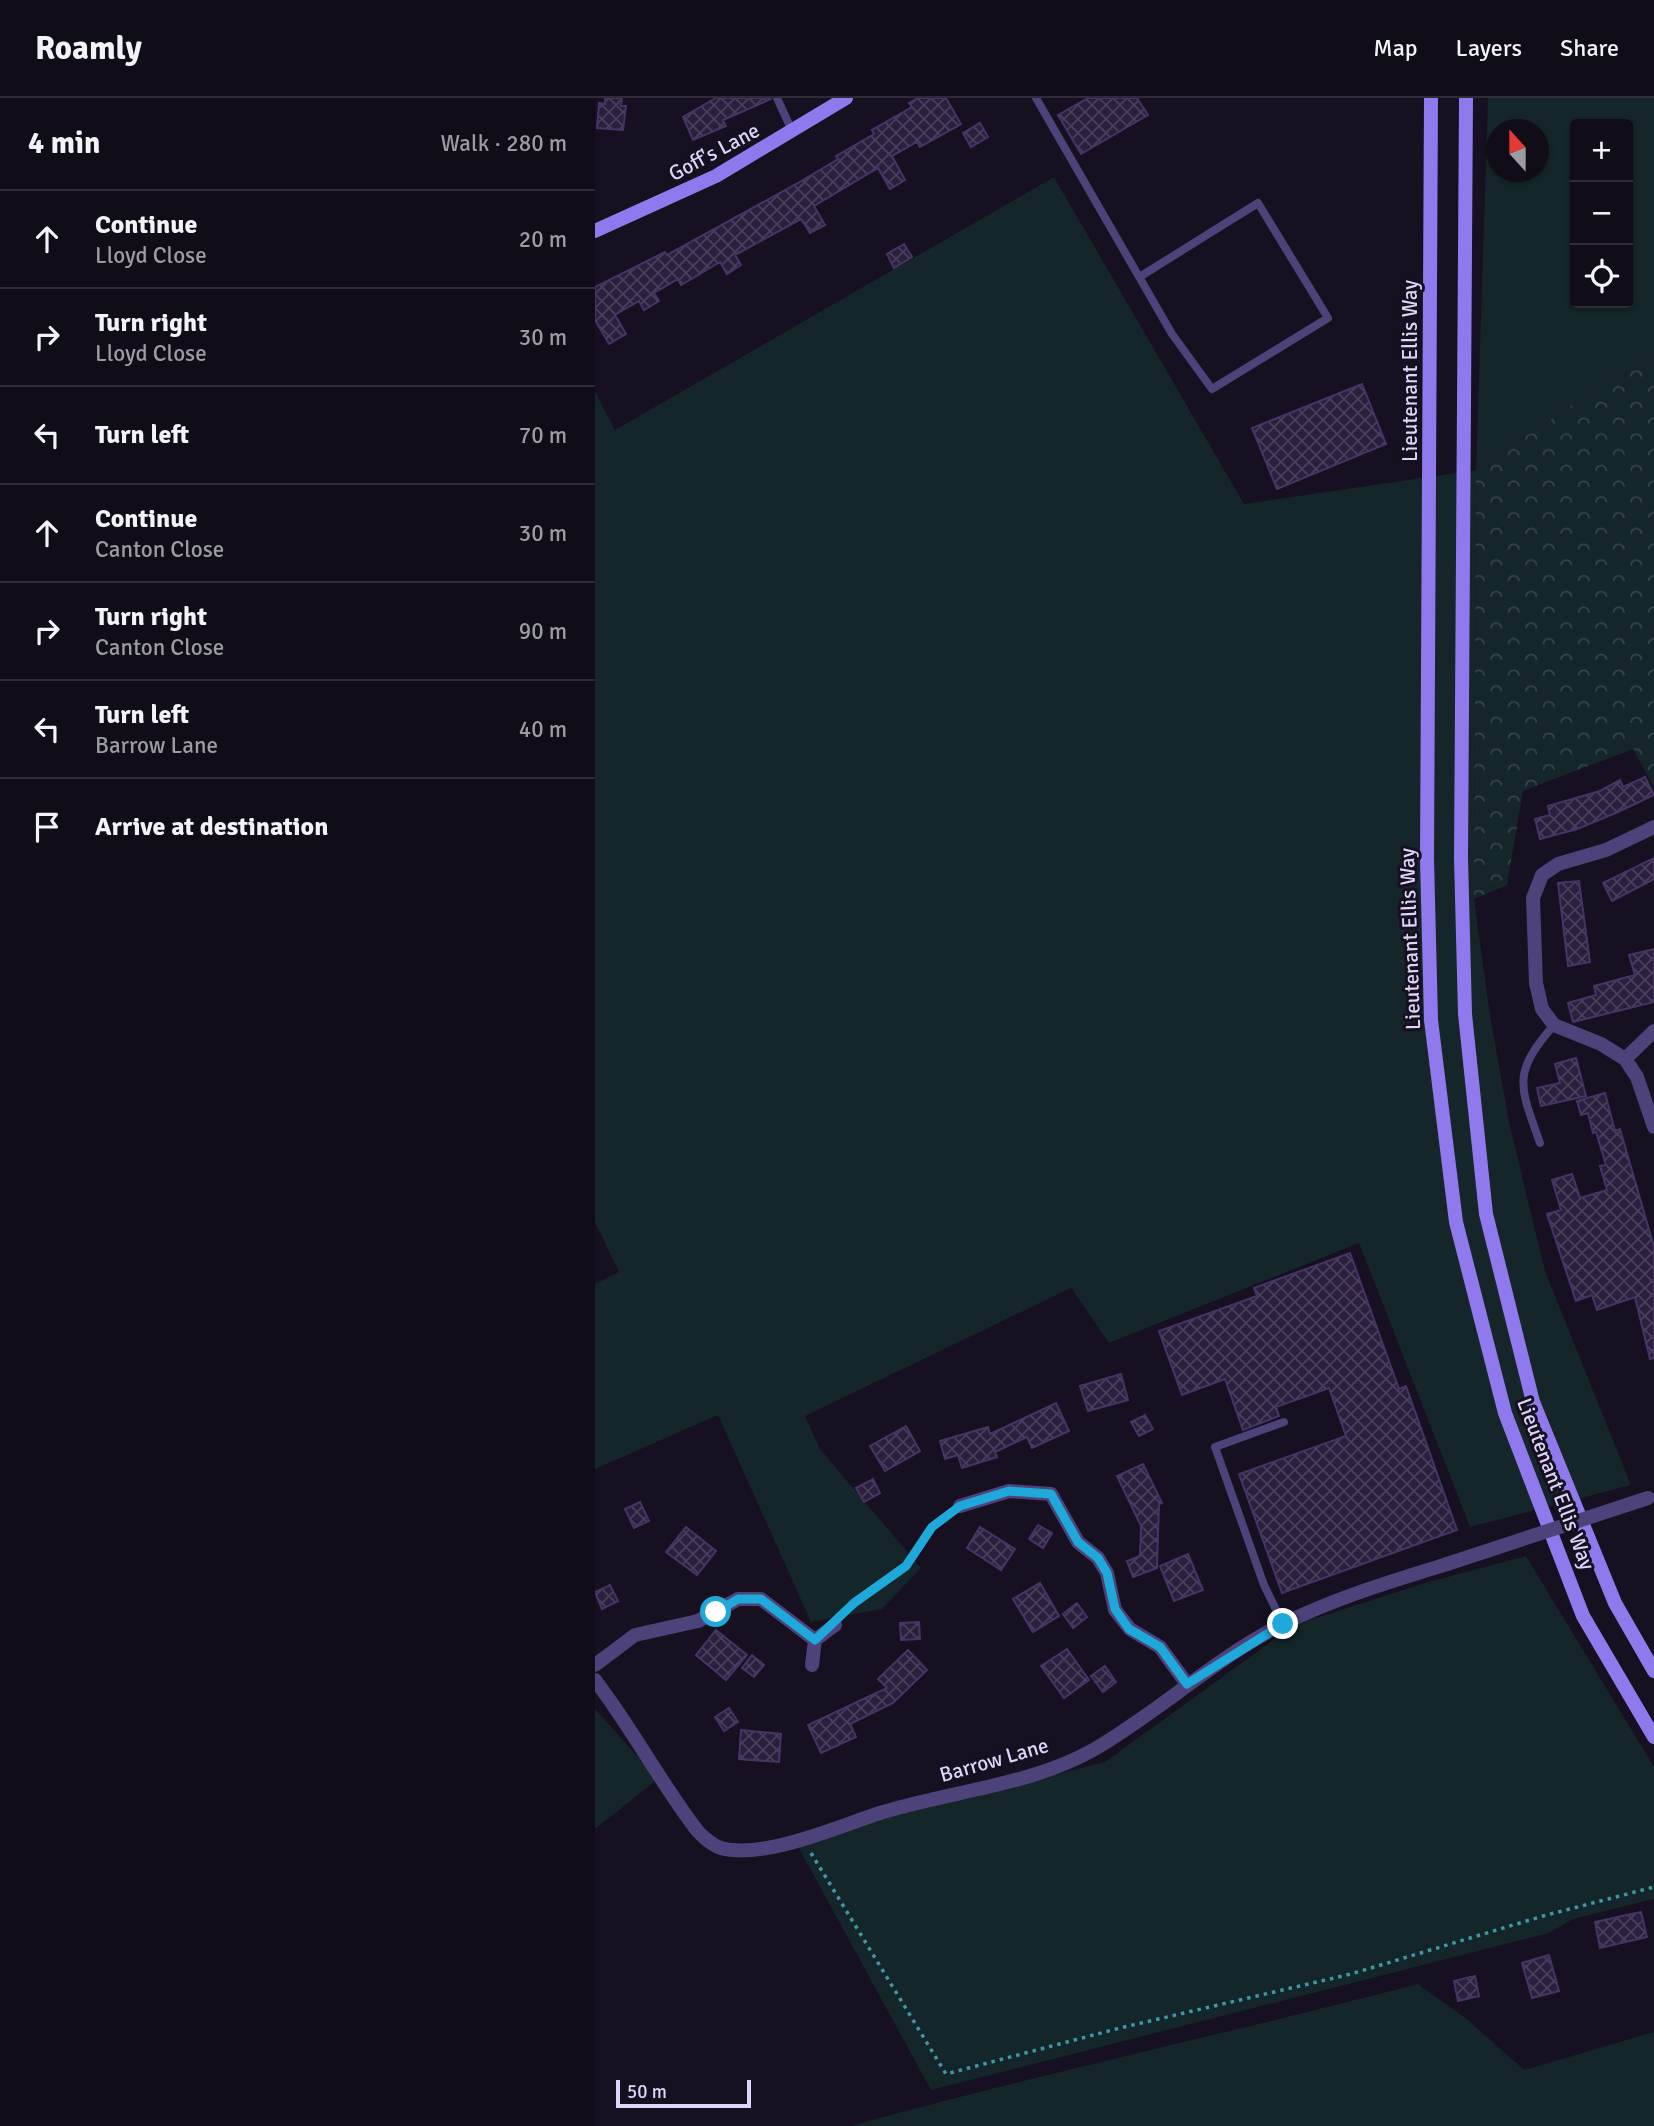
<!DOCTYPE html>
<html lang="en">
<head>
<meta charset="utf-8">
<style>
	body { margin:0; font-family:Signika,sans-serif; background:#1e1a25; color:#f1f3f6 }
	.controls { position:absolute; right:21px; top:21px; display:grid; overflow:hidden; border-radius:7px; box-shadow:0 2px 5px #0004 }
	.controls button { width:63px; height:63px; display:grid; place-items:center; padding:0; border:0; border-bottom:2px solid #302c37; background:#100c18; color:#f1f3f6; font:35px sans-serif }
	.compass { position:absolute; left:891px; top:21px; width:63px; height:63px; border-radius:50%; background:#100c18; box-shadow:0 2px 5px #0004; rotate:339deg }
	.scale { position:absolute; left:21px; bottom:18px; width:135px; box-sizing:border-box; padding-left:7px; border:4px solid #dfd5f9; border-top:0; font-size:19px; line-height:24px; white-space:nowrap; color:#dfd5f9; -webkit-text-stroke:5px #161020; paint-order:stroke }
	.stop { position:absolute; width:21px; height:21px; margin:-16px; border:5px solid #1fa9db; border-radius:50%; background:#fff }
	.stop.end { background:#1fa9db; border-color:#fff; box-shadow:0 2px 7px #0008 }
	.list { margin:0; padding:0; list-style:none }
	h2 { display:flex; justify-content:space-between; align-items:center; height:91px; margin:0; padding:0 28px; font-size:30px }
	h2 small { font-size:23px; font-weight:400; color:#9c9ba2 }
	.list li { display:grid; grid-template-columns:46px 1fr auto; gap:21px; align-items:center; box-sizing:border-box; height:98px; padding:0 28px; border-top:2px solid #302c37 }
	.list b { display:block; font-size:26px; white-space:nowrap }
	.list p { margin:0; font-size:23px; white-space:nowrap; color:#9c9ba2 }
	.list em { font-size:23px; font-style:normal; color:#9c9ba2 }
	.icon { flex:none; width:38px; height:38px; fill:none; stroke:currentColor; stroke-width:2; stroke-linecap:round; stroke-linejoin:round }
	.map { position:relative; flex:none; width:1059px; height:2028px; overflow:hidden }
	header { display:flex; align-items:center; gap:42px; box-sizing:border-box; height:98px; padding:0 35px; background:#100c18; border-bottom:2px solid #302c37 }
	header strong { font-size:33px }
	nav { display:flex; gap:38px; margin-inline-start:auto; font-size:24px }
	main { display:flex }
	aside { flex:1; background:#100c18 }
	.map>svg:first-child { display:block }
	.green { fill:#142629; fill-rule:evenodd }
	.forest { fill:url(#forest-crowns) }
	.building { fill:url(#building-cross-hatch); stroke:#473467; stroke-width:2 }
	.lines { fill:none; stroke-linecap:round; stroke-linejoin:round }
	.path { stroke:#3f99a4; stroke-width:3.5; stroke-dasharray:3.5 5; stroke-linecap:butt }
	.lane { stroke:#4d4279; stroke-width:8 }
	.street { stroke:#4d4279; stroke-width:14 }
	.secondary { stroke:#8f79ec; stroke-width:14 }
	.street-bridge { stroke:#4d4279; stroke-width:14 }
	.route { stroke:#1fa9db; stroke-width:9 }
	.labels { text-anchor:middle; stroke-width:6; stroke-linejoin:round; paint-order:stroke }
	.street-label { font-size:21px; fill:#dfd5f9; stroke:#161020 }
</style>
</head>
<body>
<header>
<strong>Roamly</strong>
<nav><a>Map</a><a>Layers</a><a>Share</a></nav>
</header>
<main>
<aside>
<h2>4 min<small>Walk · 280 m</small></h2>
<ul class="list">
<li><svg class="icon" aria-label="ahead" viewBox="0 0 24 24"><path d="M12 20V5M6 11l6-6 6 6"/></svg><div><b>Continue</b><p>Lloyd Close</p></div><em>20 m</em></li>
<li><svg class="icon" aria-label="right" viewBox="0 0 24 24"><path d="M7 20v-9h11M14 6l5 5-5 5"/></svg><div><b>Turn right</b><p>Lloyd Close</p></div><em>30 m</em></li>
<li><svg class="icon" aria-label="left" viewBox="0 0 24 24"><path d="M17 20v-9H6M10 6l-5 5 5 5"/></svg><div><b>Turn left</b></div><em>70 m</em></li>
<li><svg class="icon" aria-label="ahead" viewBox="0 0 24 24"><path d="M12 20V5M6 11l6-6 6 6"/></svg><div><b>Continue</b><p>Canton Close</p></div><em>30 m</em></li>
<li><svg class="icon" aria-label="right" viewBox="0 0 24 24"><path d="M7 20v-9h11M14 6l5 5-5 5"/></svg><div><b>Turn right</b><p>Canton Close</p></div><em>90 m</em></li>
<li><svg class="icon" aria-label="left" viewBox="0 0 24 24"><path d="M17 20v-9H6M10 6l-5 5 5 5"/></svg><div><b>Turn left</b><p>Barrow Lane</p></div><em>40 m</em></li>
<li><svg class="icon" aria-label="arrive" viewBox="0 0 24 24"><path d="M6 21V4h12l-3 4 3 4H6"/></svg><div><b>Arrive at destination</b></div></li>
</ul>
</aside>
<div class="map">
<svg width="1059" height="2028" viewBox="0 0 1059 2028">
	<defs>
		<pattern id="forest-crowns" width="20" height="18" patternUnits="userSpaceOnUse" patternTransform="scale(1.75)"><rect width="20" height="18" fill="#142629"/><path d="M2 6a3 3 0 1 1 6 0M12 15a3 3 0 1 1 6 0" fill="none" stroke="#364549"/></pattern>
		<pattern id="building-cross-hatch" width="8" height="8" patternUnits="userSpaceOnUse" patternTransform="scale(1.75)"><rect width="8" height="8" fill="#2b1f3e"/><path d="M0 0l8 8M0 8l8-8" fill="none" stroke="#493f5b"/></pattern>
	</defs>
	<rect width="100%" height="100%" fill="#161020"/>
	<path class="green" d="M893 0H1059V262L998 293 881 372 879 801 895 917 914 1024 950 1173 1036 1387 875 1429 764 1145 514 1245 476 1190 210 1318 225 1351 326 1470 287 1511 216 1524 123 1317 0 1371V1186L24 1174 0 1124V294L20 332 459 79 649 406 881 372ZM980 26H1033V205H980ZM902 32H944V74H902Z
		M931 1458 1059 1669V1801L978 1821 954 1835 336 1992 200 1743 510 1664 699 1527 830 1485Z
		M0 1611 63 1681 0 1731Z
		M823 1886 873 1922 929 1972 1059 1934V2028H256C444 1976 635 1935 823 1886Z"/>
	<path class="forest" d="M1059 262V689L1038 651 928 693 912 787 879 801 881 372 998 293Z"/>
	<path class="building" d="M10 0H27L26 8H31L28 32 2 30 4 5 10 6Z
		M121 0H175L176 1 128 22 131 28 98 42 88 19Z
		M323 0H351L366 26 325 49 322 44 297 58 310 82 295 91 283 70 219 108 230 127 215 135 206 121 140 157 146 167 132 176 125 164 86 187 83 181 59 195 64 203 49 212 44 203 20 217 31 236 14 246 0 222V189L70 154 72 157 203 85 243 61 241 58 279 36 277 32 317 9 314 5Z
		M493 0H542L553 17 486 56 463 17Z
		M385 25 393 39 376 49 368 35Z
		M309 146 317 159 299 170 292 156Z
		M767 286 791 346 682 391 657 330Z
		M1050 679 1059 697 1023 714 980 732 979 729V732L945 741 940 721 955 717 953 708 1005 693 1025 682 1028 689Z
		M1059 760V781L1017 803 1008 785Z
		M984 783 995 864 973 868 963 785Z
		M1059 851V904L978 924 973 905 1001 897 999 888 1040 877 1034 857Z
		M981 960 991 998 946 1008 942 990 965 985 960 966Z
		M1010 995 1020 1033 1025 1031 1059 1149V1260L1055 1261 1040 1199 1002 1212 997 1197 981 1203 952 1116 966 1112 957 1082 977 1076 985 1100 1012 1092 1005 1068 1011 1067 1001 1034 998 1035 993 1015 986 1017 982 1003Z
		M755 1155 804 1291 811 1288 862 1432 687 1495 644 1376 751 1338 734 1290 681 1309 684 1318 648 1332 630 1281 587 1297 564 1233 662 1198 659 1190Z
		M526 1276 533 1302 493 1313 485 1288Z
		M461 1305 474 1333 437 1350 432 1339 400 1354 402 1359 367 1370 363 1357 350 1361 345 1343 393 1329 395 1336Z
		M550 1317 558 1331 544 1338 536 1324Z
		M311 1328 325 1353 290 1373 275 1348Z
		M548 1366 567 1405 564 1406 562 1470 538 1479 532 1463 545 1458 546 1428 522 1378Z
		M278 1381 285 1395 269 1404 261 1390Z
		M45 1404 54 1423 39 1430 30 1411Z
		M443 1427 457 1435 448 1450 434 1441Z
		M91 1429 121 1453 102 1477 71 1454Z
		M385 1429 420 1451 406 1472 372 1450Z
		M593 1456 608 1492 579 1503 565 1468Z
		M445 1485 464 1518 438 1534 418 1501Z
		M15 1487 23 1503 7 1511 0 1494Z
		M482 1505 492 1519 478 1530 468 1516Z
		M324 1524 325 1541 306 1542 305 1525Z
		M121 1532 152 1557 131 1582 101 1557Z
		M472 1551 494 1582 469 1600 446 1568Z
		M313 1552 332 1572 298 1605 255 1626 261 1639 226 1655 213 1627 292 1590 283 1581Z
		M157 1557 169 1567 159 1579 147 1570Z
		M510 1568 521 1584 508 1594 496 1578Z
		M134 1610 143 1624 129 1633 120 1619Z
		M146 1632 186 1636 184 1664 144 1661Z
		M1046 1814 1052 1839 1005 1850 1000 1824Z
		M954 1857 964 1893 937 1900 927 1865Z
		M880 1878 884 1898 863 1903 859 1883Z"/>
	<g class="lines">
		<path class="path" d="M251 1515 311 1468 337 1429 352 1417
			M216 1755 351 1976 525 1930 756 1876 948 1818 1059 1789"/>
		<path class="lane" d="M182 0 198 35
			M441 0 577 236 617 291 733 220 663 105 546 178
			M945 1045C925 988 916 976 959 927
			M688 1526 669 1487 620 1349 689 1324"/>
		<path class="street" d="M1059 729 1011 752 963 766 947 777 938 800 941 885 947 911 959 927 1006 946 1030 961 1042 979 1059 1029
			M1030 961 1059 933
			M365 1408 414 1393 456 1396 483 1444 503 1460 512 1475 520 1512 535 1531 565 1549 592 1586
			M0 1567 40 1537 103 1523 143 1501H166L220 1542
			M217 1567 220 1542 240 1527
			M0 1582C37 1630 65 1684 101 1731 106 1738 119 1748 126 1750 168 1762 244 1728 285 1715 355 1693 434 1688 498 1652 564 1614 620 1560 688 1526 740 1500 797 1483 852 1466"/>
		<path class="secondary" d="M836 0 832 761 836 922 861 1124 910 1315 988 1518 1059 1639
			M871 0 866 760 870 916 891 1116 938 1304 1020 1505 1059 1573
			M0 133 121 78 251 0"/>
		<path class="street-bridge" d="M852 1466 1053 1400"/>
	</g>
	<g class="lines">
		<path class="route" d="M121 1514 143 1501H166L220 1542 259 1505 311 1468 337 1429 365 1408 414 1393 456 1396 483 1444 503 1460 512 1475 520 1511 534 1531 565 1549 592 1586 688 1526"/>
	</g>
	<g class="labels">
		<g class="street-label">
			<text transform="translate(119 54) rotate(-28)" y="7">Goff's Lane</text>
			<text transform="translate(815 273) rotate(-90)" y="7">Lieutenant Ellis Way</text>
			<text transform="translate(815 841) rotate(-92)" y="7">Lieutenant Ellis Way</text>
			<text transform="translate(961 1386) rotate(69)" y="7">Lieutenant Ellis Way</text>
			<text transform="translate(399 1662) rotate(-16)" y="7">Barrow Lane</text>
		</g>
	</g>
</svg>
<div class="controls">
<button>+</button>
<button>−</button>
<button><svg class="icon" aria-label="locate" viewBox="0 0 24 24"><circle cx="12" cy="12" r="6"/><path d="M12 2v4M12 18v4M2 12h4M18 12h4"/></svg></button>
</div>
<svg class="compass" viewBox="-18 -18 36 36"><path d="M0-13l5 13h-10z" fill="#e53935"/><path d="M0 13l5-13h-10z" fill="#9c9ba2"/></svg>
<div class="scale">50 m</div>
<div class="stop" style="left:121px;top:1514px"></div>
<div class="stop end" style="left:688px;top:1526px"></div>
</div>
</main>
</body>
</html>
